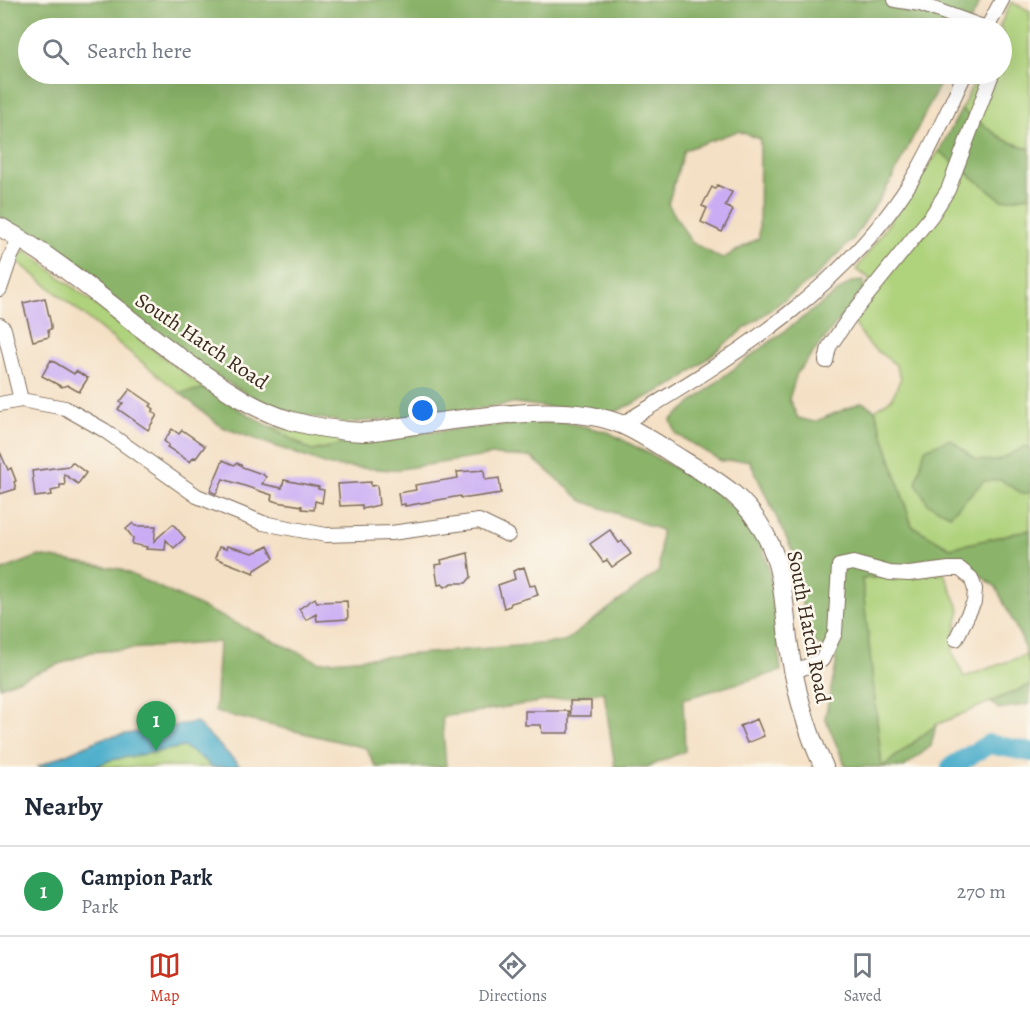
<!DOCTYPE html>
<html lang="en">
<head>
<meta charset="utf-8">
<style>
	body { margin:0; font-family:Alegreya,serif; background:#f6f6f7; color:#1f2937 }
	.you { position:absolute; left:423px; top:411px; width:21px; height:21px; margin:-15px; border:4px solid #fff; border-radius:50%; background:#1a73e8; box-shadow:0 0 0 9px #1a73e833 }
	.badge { display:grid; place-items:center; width:39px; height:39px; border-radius:50%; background:#c8321e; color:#fff; font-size:20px; font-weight:700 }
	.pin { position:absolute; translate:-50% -50px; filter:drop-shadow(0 2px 3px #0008) }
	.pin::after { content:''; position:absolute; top:32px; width:21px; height:18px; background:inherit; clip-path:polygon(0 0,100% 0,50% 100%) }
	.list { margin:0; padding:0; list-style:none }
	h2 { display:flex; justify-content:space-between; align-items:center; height:78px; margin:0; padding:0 24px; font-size:26px }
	h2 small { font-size:20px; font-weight:400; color:#747a83 }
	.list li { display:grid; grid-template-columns:39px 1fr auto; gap:18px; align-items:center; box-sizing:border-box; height:90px; padding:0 24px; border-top:2px solid #e0e1e3 }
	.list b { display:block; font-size:22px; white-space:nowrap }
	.list p { margin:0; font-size:20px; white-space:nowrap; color:#747a83 }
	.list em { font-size:20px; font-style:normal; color:#747a83 }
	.icon { flex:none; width:33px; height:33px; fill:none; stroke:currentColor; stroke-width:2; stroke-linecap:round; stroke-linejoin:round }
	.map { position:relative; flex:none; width:1030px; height:767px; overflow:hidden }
	.search { position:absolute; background:#fff; box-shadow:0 6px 24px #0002; left:18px; right:18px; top:18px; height:66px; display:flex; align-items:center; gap:15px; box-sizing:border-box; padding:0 21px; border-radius:33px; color:#747a83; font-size:22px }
	.sheet { height:168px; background:#fff }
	nav { display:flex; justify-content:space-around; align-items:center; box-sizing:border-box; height:84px; border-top:2px solid #e0e1e3; background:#fff; font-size:16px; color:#747a83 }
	nav a { display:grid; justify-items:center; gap:3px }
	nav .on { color:#c8321e }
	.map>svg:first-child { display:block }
	.green { fill:#afd27b; stroke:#757e4c; stroke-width:1.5 }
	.forest { fill:#8bb46b; stroke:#636f44; stroke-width:1.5; fill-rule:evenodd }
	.water { fill:#4badcb; stroke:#436c74; stroke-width:1.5 }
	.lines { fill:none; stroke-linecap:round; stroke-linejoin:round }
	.river { stroke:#4badcb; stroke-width:20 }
	.building { fill:#c9acf4 }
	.minor-casing { stroke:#7c6a58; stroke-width:16 }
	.major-casing { stroke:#7c6a58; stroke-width:20 }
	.minor { stroke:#fff; stroke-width:14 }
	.major { stroke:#fff; stroke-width:18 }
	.labels { text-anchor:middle; stroke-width:5; stroke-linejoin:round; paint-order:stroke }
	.street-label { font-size:21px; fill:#3b2a1e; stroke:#fbf7ec }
</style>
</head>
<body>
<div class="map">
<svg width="1030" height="767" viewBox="0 0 1030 767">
	<rect width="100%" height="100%" fill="#fbf7ec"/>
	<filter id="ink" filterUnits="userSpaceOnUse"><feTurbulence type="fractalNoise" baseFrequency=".0167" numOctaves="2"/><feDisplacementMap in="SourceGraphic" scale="12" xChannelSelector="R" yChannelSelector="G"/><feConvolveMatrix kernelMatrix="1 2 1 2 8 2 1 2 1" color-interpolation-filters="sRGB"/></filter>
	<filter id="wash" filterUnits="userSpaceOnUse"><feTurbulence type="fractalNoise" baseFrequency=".008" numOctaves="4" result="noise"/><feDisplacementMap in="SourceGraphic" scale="24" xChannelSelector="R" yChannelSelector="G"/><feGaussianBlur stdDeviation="1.35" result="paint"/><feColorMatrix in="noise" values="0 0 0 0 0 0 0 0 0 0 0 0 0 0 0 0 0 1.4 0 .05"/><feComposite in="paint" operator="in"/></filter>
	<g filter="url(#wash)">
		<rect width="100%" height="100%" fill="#f4e0c5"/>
		<path class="green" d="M1011 2 1030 11V149L1005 140 961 110 978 74H1002V28H999Z
			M939 151 1002 200 1030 196V530L950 548 912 526 875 410 892 398 901 378 895 364 869 345 846 311 871 279 856 270Z
			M24 249 204 389 180 393 17 261Z
			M270 426 319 436 366 439 312 451Z
			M942 569 960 610 953 639V653L964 677 1026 655 1030 666V685L936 725 882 767 862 579Z
			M187 735 226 767H63Z"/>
		<path class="forest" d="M0 0H981L967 28H28V74H945L891 181 854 238 814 278 736 335 678 382 609 415 515 403 448 414 346 423 300 415 257 400 199 366 54 255 0 216ZM738 131 760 139 759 238 722 259 691 242 668 204 684 150Z
			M961 110 1005 140 1030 149V196L1002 200 939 151Z
			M864 281 861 293 797 373 789 399 798 418 814 422 862 402 875 410 912 526 950 548 1030 530V666L1022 640 996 587 968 566 862 579 882 767H846L825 718 836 665 835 654 807 638 795 556 749 460 721 461 676 434 671 420 724 376 851 282Z
			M204 389 312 451 366 439 506 424 564 422 608 432 700 481 738 511 762 544 770 574 781 671 683 699 685 751 647 767H615L604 692 442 717 446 767H376L366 748 215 712 219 642 91 652 0 687V571L39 556 120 569 319 662 564 642 659 571 661 530 583 501 531 457 493 455 393 470 330 466 222 427 180 393Z
			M950 439 977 460 997 461 1026 446 1030 448V492L1023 494 1001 480 984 481 950 515 928 504 916 483 925 449Z
			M1030 685V704L999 709 990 702Z
			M936 725 931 746 904 767H883Z"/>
		<path class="water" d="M196 722 241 767H210L207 762 184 747 111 760 94 767H37L103 738Z"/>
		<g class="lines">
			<path class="river" d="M951 767 989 744 1030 752"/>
		</g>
		<g id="blocks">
			<path class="building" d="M717 185 732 192 725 206 733 210 722 232 701 222 707 208 702 206 712 187 715 189Z
				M45 298 51 325V329L48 330 49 337 33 341 23 303Z
				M51 360 74 374 76 371 88 378 79 392 67 385 62 387 42 376Z
				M130 389 152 404 150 406 154 409 152 412 157 415 148 430 118 409 123 403 120 402Z
				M172 429 179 434 182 430 205 446 196 458 194 457 190 462 167 447 169 445 164 441Z
				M0 452 8 470 11 468 16 481 14 482 16 489 0 494Z
				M223 460 234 465 237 463 241 465 242 467 262 474 266 477 262 484 282 488 284 480 319 487 318 489 324 490 322 503 315 501 314 510 302 509V506L277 502 271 500 272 495 223 479 216 494 210 491Z
				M72 462 86 473 78 484 64 474 65 485H60V489L51 491 52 495 35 497 32 471 69 466Z
				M484 470 485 480 499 478 501 493 468 498H461L460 496 405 506V504L400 505 398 493 416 490 415 485 458 478 457 472Z
				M371 482V486L377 485 379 505 362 509V505L340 506 338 484Z
				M133 523 135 526H156L154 541 173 524 185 538 174 548 166 540 165 550 146 549 147 547 132 544 133 538 126 529Z
				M610 530 619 543 622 541 631 554 612 567 607 560 603 562 590 544Z
				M227 546 253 553 268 546 274 558 255 570 254 573 215 558 219 547 226 549Z
				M468 553 471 577 466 583H452L445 587 442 584 438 585 435 565 442 564 441 560Z
				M524 567 530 586 535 585 538 595 511 603 510 606 504 608 498 585 515 579 513 571Z
				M315 598 317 602 347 601 348 619 317 621 316 614 306 620 299 609Z
				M570 701H591V716H571Z
				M525 711H569V733H542L541 725H525Z
				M757 719 764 736 747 743 740 726Z"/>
		</g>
	</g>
	<g filter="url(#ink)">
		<use href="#blocks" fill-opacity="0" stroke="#7c6a58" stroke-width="1.5"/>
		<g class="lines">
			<defs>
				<path id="minor" d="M895 0 920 4 986 28
					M987 28 1002 0
					M0 289 11 256 20 238
					M0 325 4 329 21 400
					M826 361 829 347 849 318 932 215 948 190 992 74
					M0 404 21 400 65 408 104 430 197 496 263 523 326 535 391 533 479 521 508 535
					M622 424C733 357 853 284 919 168 936 138 950 105 965 74
					M793 672 822 660 835 633 839 566 853 563 890 573 909 574 949 569H960L971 578 975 589 974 602 956 639"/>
				<path id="major" d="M0 227C71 266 131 325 199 371 228 391 257 411 292 421 314 427 340 431 363 432 378 432 393 428 408 426 469 419 566 400 623 425 643 434 662 447 681 459 717 481 746 496 766 536 783 567 784 604 788 639 794 683 804 726 824 767"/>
			</defs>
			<use href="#minor" class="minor-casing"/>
			<use href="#major" class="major-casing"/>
			<use href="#minor" class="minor"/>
			<use href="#major" class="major"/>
		</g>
	</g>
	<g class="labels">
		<g class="street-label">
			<text transform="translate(202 341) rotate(34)" y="7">South Hatch Road</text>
			<text transform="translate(809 627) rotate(79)" y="7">South Hatch Road</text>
		</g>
	</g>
</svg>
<div class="you"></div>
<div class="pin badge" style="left:156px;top:751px;background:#2e9e5b">1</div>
<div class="search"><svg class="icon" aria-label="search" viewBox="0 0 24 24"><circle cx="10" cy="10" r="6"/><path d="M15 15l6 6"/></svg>Search here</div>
</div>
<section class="sheet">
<h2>Nearby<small></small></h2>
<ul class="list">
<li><span class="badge" style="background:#2e9e5b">1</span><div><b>Campion Park</b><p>Park</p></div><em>270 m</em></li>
</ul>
</section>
<nav>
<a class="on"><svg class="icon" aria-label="map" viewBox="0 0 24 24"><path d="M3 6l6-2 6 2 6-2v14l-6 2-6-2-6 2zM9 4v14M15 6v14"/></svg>Map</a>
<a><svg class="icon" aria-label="directions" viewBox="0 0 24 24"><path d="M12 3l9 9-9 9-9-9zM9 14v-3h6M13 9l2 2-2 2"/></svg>Directions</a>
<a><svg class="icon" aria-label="saved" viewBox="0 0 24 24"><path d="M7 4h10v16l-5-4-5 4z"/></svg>Saved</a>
</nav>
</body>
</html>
